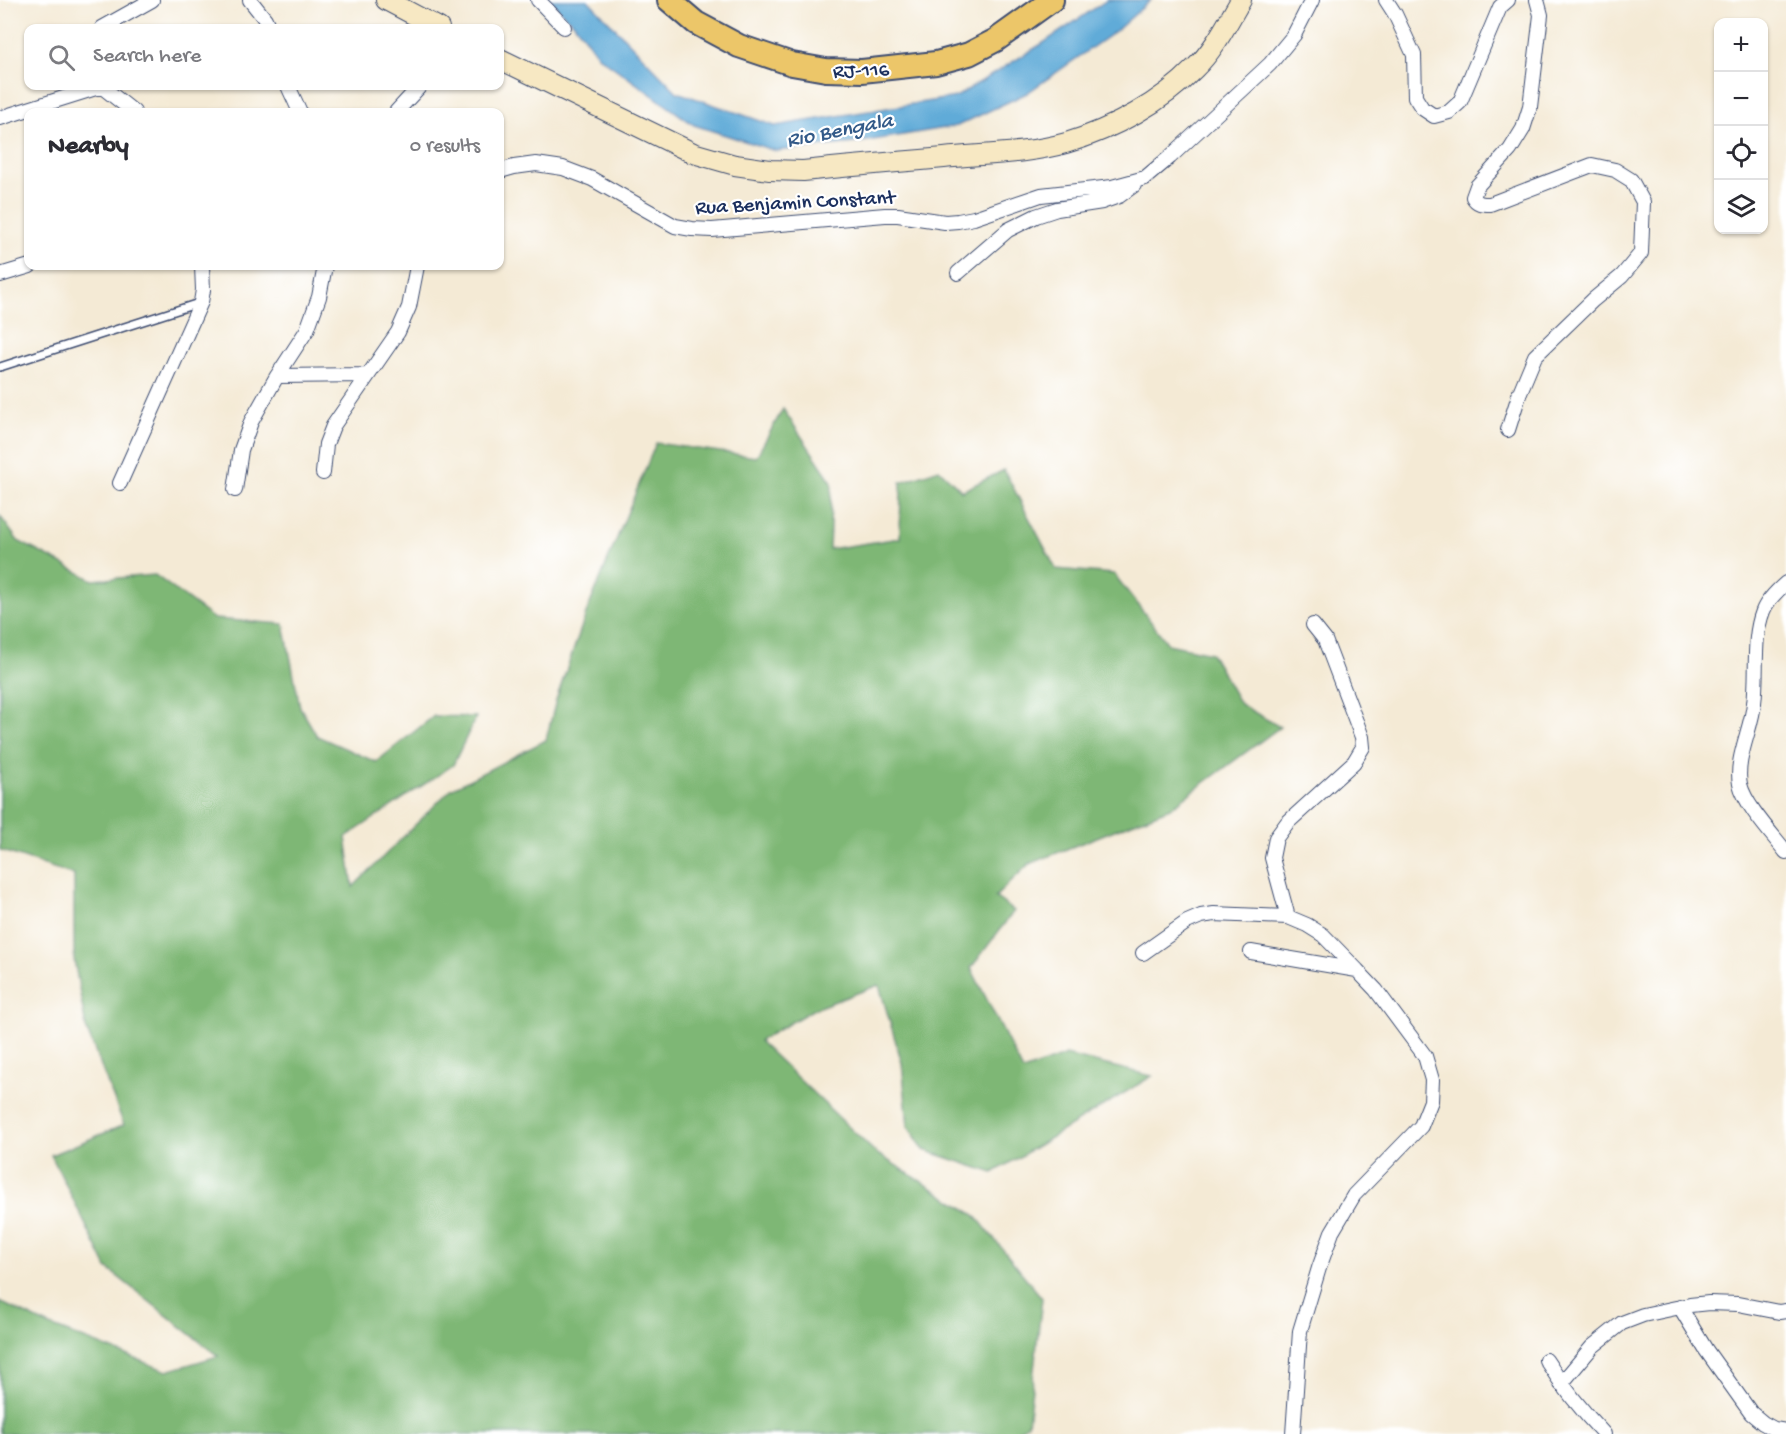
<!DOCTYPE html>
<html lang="en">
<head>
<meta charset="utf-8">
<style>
	body { margin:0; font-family:"Gochi Hand",sans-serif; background:#f2f2f3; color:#2b2b33 }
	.controls { position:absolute; right:18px; top:18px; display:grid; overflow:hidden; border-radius:12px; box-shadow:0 2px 4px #0004 }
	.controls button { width:54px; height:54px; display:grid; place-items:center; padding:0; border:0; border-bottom:2px solid #e1e1e2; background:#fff; color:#2b2b33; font:30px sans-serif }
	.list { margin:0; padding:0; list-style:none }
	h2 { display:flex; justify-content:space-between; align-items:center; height:78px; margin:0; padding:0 24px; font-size:26px }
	h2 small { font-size:20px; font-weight:400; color:#7c7c81 }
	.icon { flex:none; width:33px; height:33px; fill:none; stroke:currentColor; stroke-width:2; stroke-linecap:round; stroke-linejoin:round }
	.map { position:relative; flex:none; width:1786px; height:1434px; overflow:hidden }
	.search { position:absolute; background:#fff; box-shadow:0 2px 4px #0004; left:24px; top:24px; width:480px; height:66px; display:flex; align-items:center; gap:15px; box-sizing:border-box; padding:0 21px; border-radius:12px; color:#7c7c81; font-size:22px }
	.panel { position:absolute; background:#fff; box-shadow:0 2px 4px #0004; left:24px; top:108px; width:480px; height:162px; border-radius:12px }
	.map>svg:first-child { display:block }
	.forest { fill:#7eb774; stroke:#4c7369; stroke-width:1.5 }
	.water { fill:#60abd8; stroke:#3e6d9b; stroke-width:1.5 }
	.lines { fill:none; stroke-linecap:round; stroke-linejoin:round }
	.service-casing { stroke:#3c4b70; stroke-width:10 }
	.minor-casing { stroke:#3c4b70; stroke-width:16 }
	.secondary-casing { stroke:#3c4b70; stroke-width:22 }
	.primary-casing { stroke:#3c4b70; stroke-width:26 }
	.service { stroke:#fff; stroke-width:7 }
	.minor { stroke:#fff; stroke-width:14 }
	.secondary { stroke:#f7e8c3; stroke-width:20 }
	.primary { stroke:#ecc669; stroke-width:22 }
	.labels { text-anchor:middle; stroke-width:4.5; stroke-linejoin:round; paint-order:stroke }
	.street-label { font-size:21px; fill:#1b2f5e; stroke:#fff }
	.water-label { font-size:22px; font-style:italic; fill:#335a89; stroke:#fff }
</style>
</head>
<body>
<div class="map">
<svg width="1786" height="1434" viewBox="0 0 1786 1434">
	<rect width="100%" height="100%" fill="#fff"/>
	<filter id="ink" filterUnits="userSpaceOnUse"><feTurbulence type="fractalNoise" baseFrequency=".0167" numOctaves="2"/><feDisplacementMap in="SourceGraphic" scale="12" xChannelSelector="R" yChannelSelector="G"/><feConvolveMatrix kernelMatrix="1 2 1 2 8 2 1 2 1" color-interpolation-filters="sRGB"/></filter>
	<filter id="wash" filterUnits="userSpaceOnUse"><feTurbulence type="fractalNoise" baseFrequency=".008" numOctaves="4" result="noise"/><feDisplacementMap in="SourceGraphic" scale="24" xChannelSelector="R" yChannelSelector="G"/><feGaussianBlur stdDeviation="1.35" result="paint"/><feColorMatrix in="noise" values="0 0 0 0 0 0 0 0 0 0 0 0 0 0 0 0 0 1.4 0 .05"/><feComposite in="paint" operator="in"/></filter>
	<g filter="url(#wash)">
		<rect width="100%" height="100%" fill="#f4ead5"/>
		<path class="forest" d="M783 409 832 482 829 549 900 538 901 482 939 469 962 491 1004 470 1056 569 1114 574 1168 644 1211 653 1240 704 1280 727 1170 808 1029 864 995 897 1014 911 971 968 1023 1071 1066 1055 1152 1076 993 1173 924 1150 908 1126 902 1063 879 985 814 1009 759 1041 876 1153 975 1215 1042 1298 1028 1424 1013 1434H0V1302L48 1325 167 1371 218 1356 107 1268 51 1155 124 1125 86 1028 74 959V875L0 850V516L18 541 93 580 155 575 214 619 284 624 300 707 317 736 376 762 434 716 476 717 453 765 346 837 353 887 451 789 546 740 556 700 587 611 656 443 756 457Z"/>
		<path class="water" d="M550 0H588L677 92 775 126 956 97 1040 45 1107 0H1151L1117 30 1027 93 957 126 855 143 776 151 694 125 598 56 574 23 565 16Z"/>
	</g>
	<g filter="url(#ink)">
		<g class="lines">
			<defs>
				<path id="service" d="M0 367 199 303"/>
				<path id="minor" d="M250 0 265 19 269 28
					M538 0 564 27
					M1386 0 1395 14 1414 55 1415 97 1422 108 1434 116 1449 112 1460 102 1500 7 1508 0
					M102 28 152 0
					M101 86 134 112
					M288 86 300 112
					M396 112 420 86
					M0 118 102 86
					M500 171 514 167 536 164 563 168 592 179 675 226 692 229 712 230 885 215H898L945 222 958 221 974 218 1041 195 1112 187 1145 178 1170 157 1270 64 1294 35 1312 0
					M958 273 1008 230 1036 216 1057 209 1102 202 1119 196 1134 185
					M0 275 30 266
					M277 376 307 330 319 297 325 266
					M1508 430 1520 392 1535 356 1593 300 1622 276 1641 253 1643 202 1631 180 1615 170 1592 165 1490 204C1482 204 1477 204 1473 197L1477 186 1510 150 1523 129 1530 107 1541 15 1537 0
					M323 473 326 444 333 426 398 332 409 307 417 266
					M120 483 201 302 203 290 202 266
					M235 490 241 450 251 422 277 376 368 375
					M1786 583C1778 590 1767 600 1763 611 1752 639 1758 673 1754 703 1752 728 1735 759 1740 784 1745 805 1772 834 1786 852
					M1288 917 1272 858 1276 838 1287 823 1354 762 1363 747 1362 737 1325 640 1313 625
					M1251 952 1357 970 1376 990 1425 1056 1432 1080 1431 1101 1421 1126 1354 1195 1332 1232 1319 1268 1300 1331 1293 1434
					M1143 953 1187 922 1201 916 1214 914 1288 917 1307 925 1323 935 1357 970
					M1680 1307 1706 1350 1751 1413 1763 1423 1774 1429 1786 1431
					M1546 1360C1563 1387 1582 1411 1604 1434
					M1561 1384 1592 1347 1622 1323 1643 1315 1690 1305 1709 1303 1738 1304 1779 1312 1786 1311"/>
				<path id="secondary" d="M386 0 439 28
					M500 59 693 153 735 165 770 170 803 171C850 166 897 162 944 158 984 154 1027 154 1066 143 1113 129 1161 103 1195 68 1215 49 1227 23 1241 0"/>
				<path id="primary" d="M669 0 696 23 739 46 792 64 826 70 862 71 936 63 969 54 996 40 1052 0"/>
			</defs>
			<use href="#service" class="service-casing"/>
			<use href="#minor" class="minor-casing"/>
			<use href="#secondary" class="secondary-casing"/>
			<use href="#primary" class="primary-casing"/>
			<use href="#service" class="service"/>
			<use href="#minor" class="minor"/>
			<use href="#secondary" class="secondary"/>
			<use href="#primary" class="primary"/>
		</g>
	</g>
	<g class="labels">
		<g class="street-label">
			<text transform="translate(861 69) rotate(-2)" y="7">RJ-116</text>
			<text transform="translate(795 201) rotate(-3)" y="7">Rua Benjamin Constant</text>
		</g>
		<g class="water-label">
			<text transform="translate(839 128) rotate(-11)" y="8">Rio Bengala</text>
		</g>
	</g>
</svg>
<div class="controls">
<button>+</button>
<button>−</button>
<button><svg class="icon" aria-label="locate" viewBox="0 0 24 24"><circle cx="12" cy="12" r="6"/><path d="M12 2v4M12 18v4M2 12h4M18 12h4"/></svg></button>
<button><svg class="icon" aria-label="layers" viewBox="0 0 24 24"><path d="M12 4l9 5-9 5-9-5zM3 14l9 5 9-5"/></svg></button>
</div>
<div class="search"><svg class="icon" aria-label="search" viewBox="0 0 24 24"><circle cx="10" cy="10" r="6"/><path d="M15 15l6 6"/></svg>Search here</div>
<section class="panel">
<h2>Nearby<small>0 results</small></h2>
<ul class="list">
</ul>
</section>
</div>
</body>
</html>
